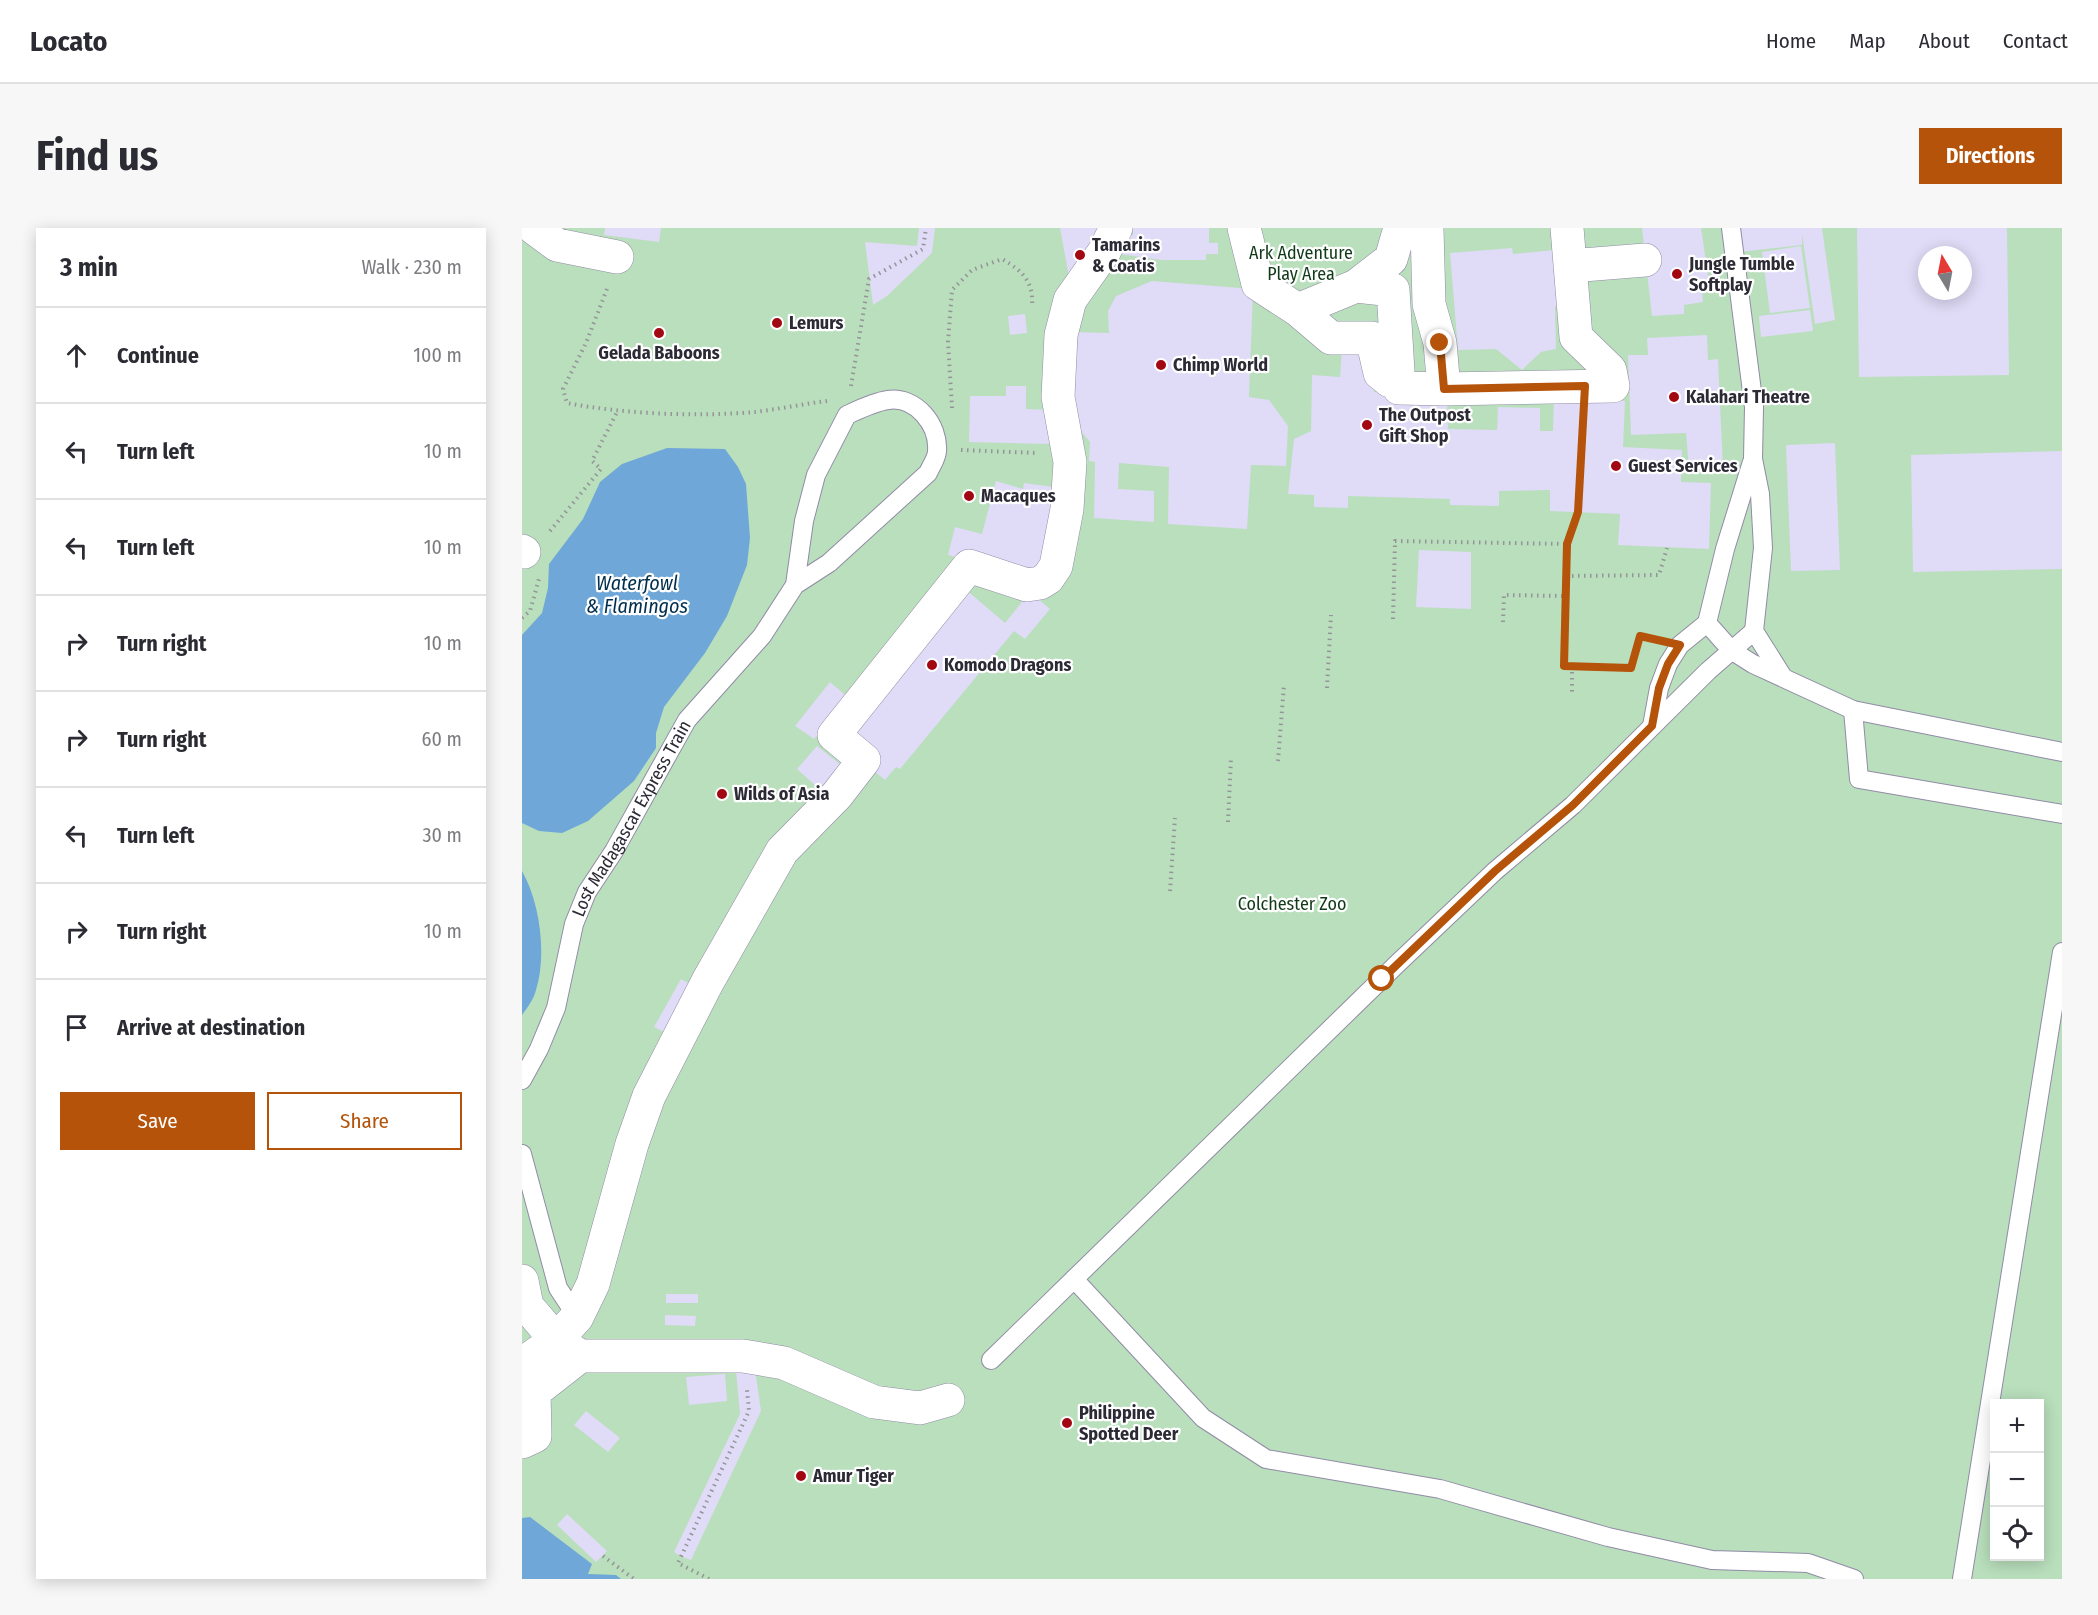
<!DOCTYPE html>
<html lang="en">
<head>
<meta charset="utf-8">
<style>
	body { margin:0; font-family:"Fira Sans Condensed",sans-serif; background:#f7f7f7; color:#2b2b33 }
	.controls { position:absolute; right:18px; bottom:18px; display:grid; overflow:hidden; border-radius:0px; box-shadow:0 3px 15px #0003 }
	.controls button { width:54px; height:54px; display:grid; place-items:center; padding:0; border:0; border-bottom:2px solid #e1e1e2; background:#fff; color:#2b2b33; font:30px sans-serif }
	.compass { position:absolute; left:1396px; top:18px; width:54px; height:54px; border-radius:50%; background:#fff; box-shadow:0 3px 15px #0003; rotate:350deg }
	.stop { position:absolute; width:18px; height:18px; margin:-14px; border:4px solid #b45309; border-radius:50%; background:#fff }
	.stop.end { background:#b45309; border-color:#fff; box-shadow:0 2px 6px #0008 }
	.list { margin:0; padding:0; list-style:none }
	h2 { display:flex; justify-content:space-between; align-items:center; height:78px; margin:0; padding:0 24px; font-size:26px }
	h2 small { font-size:20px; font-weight:400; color:#7c7c81 }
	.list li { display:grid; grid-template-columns:39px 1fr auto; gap:18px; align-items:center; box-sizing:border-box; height:96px; padding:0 24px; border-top:2px solid #e1e1e2 }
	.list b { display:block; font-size:22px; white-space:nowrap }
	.list em { font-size:20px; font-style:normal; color:#7c7c81 }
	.actions { display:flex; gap:12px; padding:18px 24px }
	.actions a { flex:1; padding:14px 0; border:2px solid #b45309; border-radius:0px; text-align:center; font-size:21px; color:#b45309 }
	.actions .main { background:#b45309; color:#fff }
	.icon { flex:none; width:33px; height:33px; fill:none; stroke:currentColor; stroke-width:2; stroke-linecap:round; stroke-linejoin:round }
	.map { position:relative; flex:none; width:1540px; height:1351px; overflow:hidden; border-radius:0px }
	header { display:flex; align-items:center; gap:36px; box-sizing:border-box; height:84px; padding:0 30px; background:#fff; border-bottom:2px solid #e1e1e2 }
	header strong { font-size:28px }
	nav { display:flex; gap:33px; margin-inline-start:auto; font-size:21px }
	.intro { display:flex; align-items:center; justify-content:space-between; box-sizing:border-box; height:144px; padding:0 36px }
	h1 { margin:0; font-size:42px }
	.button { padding:15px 27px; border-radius:0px; background:#b45309; color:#fff; font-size:21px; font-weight:700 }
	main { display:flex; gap:36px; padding:0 36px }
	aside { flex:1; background:#fff; border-radius:0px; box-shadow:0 3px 15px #0003 }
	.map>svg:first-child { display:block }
	.green { fill:#b9dfbc; fill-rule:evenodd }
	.water { fill:#6fa8d8 }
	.building { fill:#e0dbf6; fill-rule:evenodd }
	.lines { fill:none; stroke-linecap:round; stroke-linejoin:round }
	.lane-casing { stroke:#918ba6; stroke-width:20 }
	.street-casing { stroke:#918ba6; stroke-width:34 }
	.path { stroke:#95949a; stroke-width:4; stroke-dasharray:1.5 4.5; stroke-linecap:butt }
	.lane { stroke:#fff; stroke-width:18 }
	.street { stroke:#fff; stroke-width:33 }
	.route { stroke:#b45309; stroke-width:8 }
	.poi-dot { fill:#a20811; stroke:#fff; stroke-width:2 }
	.labels { text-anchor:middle; stroke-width:4.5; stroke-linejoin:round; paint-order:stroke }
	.poi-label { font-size:18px; font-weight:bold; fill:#2c2a35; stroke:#fff; text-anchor:start }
	.park-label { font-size:18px; fill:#113a19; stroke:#fff }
	.street-label { font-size:18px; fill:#2c2a35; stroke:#fff }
	.water-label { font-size:20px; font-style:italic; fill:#002f4e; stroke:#fff }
</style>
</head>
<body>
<header>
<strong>Locato</strong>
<nav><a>Home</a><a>Map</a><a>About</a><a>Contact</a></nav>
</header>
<div class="intro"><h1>Find us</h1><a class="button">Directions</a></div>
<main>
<aside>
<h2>3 min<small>Walk · 230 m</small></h2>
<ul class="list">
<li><svg class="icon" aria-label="ahead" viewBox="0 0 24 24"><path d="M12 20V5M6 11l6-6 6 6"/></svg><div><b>Continue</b></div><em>100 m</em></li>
<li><svg class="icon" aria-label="left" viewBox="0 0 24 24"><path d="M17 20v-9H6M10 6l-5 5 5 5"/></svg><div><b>Turn left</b></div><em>10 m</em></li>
<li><svg class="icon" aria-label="left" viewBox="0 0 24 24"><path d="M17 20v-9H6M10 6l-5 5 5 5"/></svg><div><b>Turn left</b></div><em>10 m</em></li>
<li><svg class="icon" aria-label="right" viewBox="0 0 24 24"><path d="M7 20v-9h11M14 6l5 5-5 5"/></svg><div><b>Turn right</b></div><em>10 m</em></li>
<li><svg class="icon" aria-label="right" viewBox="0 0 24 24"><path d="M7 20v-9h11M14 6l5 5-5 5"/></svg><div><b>Turn right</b></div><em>60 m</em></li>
<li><svg class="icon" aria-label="left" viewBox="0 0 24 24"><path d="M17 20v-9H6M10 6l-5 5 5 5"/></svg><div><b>Turn left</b></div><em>30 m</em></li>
<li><svg class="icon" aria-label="right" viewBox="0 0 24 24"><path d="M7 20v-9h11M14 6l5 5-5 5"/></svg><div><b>Turn right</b></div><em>10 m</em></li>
<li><svg class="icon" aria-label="arrive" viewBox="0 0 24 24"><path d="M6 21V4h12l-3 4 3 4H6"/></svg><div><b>Arrive at destination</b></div></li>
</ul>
<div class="actions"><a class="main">Save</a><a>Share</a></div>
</aside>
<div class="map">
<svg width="1540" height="1351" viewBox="0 0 1540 1351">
	<rect width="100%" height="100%" fill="#fbfbfb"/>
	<path class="green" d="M0 0H1540V1351H0ZM1405 27H1441V63H1405ZM1472 1176H1518V1328H1472Z"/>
	<path class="water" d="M145 220 203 221 216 239 224 256 228 310 225 337 205 388 183 425 142 479 134 505V520L112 553 66 593 40 605 17 603 0 595V407L20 385 26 360 27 336 61 291 78 254 100 236Z
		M0 643C18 675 25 726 14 762 12 771 5 780 0 787Z
		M8 1289 70 1336 66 1346 94 1347 99 1351H0V1290Z"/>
	<path class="building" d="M83 0H139L137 14 82 7Z
		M397 0H413L410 25 365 68 351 77 343 14 395 18Z
		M538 0H579L611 7V0H687V15H696V26H684V32H639L577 23 549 60Z
		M1120 0H1179L1188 60 1180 62 1181 74 1162 77V86L1130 88Z
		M1215 0H1300L1313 92 1293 96 1280 6V17L1217 24Z
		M1335 0H1485L1487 147 1337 149ZM1405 27H1441V63H1405Z
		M1279 18 1288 80 1248 85 1240 24Z
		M990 20 991 26 1032 22 1038 76 1033 79 1034 121 1019 124 1000 142 974 121 936 122 928 25Z
		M630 53 731 61 727 169 747 172 766 198 764 238 729 237 725 301 646 296 647 239 597 235 596 261 632 263V294L572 290 573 234 567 233 568 214 547 189 551 104 587 105 586 83 594 68Z
		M1288 82 1291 103 1239 109 1237 88Z
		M503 86 505 105 488 107 486 88Z
		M1185 107 1186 132 1196 131 1201 241H1167L1164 205 1109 207 1106 127H1126L1125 110Z
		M820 120H846L852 141V164L925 167 926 201 975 202 976 179 1018 180V203H1031L1032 169 1103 173 1101 219 1160 222 1159 254 1189 255 1187 321 1096 317 1098 286 1028 283V262L977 263V278L928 277V271L826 268V280L792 279V267L766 266 772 211 789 203 790 147 818 149Z
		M484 158H504V181L530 182V216L447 214 448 168H484Z
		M1313 215 1318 342 1269 343 1264 217Z
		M1540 223V341L1391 344 1389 227Z
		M474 253 501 261 502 255 532 259 516 352 426 327 433 299 460 306Z
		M897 322 949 324V381L894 379Z
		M428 348 483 395 508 364 528 381 503 411 492 403 378 541 374 539 363 552 314 513 315 484 292 511 273 498 308 454 328 471Z
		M295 518 319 537 326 529 343 542 326 571 273 626 195 755 180 749 202 704 254 618 264 612 304 567 275 541Z
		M159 751 175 760 151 808 132 799Z
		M144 1066H176V1075H144Z
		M143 1087 174 1088 173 1098 143 1097Z
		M233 1141 239 1183 169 1332 160 1329 152 1324 218 1186 214 1143Z
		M203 1146 205 1173 167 1177 164 1149Z
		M64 1183 98 1210 86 1224 52 1197Z
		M45 1286 85 1323 74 1334 35 1297Z"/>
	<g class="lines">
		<defs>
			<g id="lane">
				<path d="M1209 0 1232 179 1231 231 1238 266 1241 320 1232 403 1261 449"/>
				<path d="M1185 395 1209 422 1231 436 1331 482 1540 524"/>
				<path d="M1331 482 1337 551 1540 586"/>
				<path d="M1130 498 1137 460 1146 436 1158 417 1185 395 1203 321 1230 234"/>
				<path id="s1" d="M0 852 17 821 34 780 52 696 65 664 92 623 165 492 240 408 273 357 282 293 294 247 325 187C338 181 352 174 366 172 394 168 417 197 415 223 415 230 409 238 406 245L307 335 273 357"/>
				<path d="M0 926 36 1060 55 1089 52 1093"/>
				<path d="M552 1051 681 1190 744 1231 918 1261 1086 1309 1190 1332 1286 1335 1332 1351"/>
				<path d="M469 1132 874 737 973 643 1051 577 1186 443 1232 403"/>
				<path d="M1440 1351 1540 724"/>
			</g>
			<path id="street" d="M12 0 35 17 95 29
				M722 0 736 56 776 82 834 58
				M878 0 869 31 834 58 871 62 877 160 922 161 918 115 907 76 905 0
				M1048 38 1123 32
				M776 82 809 110H850L858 145 868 153
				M922 161 1091 158 1088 142 1054 109 1045 0
				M0 323 2 324
				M0 1053 5 1078 34 1112 58 1128H221L262 1135 352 1174 398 1180 426 1172
				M0 1136 34 1112 55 1089 71 1056 110 916 127 868 186 753 260 623 315 567 342 532 312 507 447 338 505 357 518 355 526 350 534 338 545 281 548 234 536 169 539 107 548 72 582 24 594 0
				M0 1214 13 1208 12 1164 58 1128"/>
		</defs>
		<use href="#lane" class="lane-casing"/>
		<use href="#street" class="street-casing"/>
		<path class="path" d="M85 61 64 115 41 161 45 175C101 186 176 189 233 184 257 181 281 176 305 173
			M329 158 347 51 401 21 404 0
			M430 180 426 114 430 62 450 42 480 31C501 43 512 54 510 79
			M1061 191 1056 284 1045 316 1042 438 1109 439 1117 408 1133 411
			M439 222 515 225
			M28 303 79 241 70 233 95 184
			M1044 348 1137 347 1145 320
			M0 390 8 383 17 351
			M871 391 873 313 1045 316
			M981 394 982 367 1044 368
			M1050 438V465
			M805 460 809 387
			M756 533 762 457
			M706 594 709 530
			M648 663 653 590
			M81 1328 112 1351
			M187 1351 156 1335 227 1183 225 1162"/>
		<use href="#lane" class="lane"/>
		<use href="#street" class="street"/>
	</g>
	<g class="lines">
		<path class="route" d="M860 751 973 643 1051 577 1130 498 1137 460 1146 436 1158 417 1118 408 1109 440 1042 438 1045 316 1056 284 1063 158 922 161 918 115"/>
	</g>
	<g class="poi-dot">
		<circle cx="558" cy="27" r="6"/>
		<circle cx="1155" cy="46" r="6"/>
		<circle cx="255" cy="95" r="6"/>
		<circle cx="137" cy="105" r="6"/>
		<circle cx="639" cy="137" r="6"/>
		<circle cx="1152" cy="169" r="6"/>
		<circle cx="845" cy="197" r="6"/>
		<circle cx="1094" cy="238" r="6"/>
		<circle cx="447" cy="268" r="6"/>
		<circle cx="410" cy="437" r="6"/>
		<circle cx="200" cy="566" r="6"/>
		<circle cx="545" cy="1195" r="6"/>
		<circle cx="279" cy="1248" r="6"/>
	</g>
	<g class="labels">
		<g class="poi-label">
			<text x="570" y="23">Tamarins<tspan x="570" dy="21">&amp; Coatis</tspan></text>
			<text x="1167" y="42">Jungle Tumble<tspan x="1167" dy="21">Softplay</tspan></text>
			<text x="267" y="101">Lemurs</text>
			<text x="137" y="131" text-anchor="middle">Gelada Baboons</text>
			<text x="651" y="143">Chimp World</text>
			<text x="1164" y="175">Kalahari Theatre</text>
			<text x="857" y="193">The Outpost<tspan x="857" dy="21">Gift Shop</tspan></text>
			<text x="1106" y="244">Guest Services</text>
			<text x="459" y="274">Macaques</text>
			<text x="422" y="443">Komodo Dragons</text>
			<text x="212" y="572">Wilds of Asia</text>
			<text x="557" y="1191">Philippine<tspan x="557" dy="21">Spotted Deer</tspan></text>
			<text x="291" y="1254">Amur Tiger</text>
		</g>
		<g class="park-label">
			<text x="779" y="31">Ark Adventure<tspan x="779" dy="21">Play Area</tspan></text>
			<text x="770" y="682">Colchester Zoo</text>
		</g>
		<g class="street-label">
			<text dy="6" stroke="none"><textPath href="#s1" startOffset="286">Lost Madagascar Express Train</textPath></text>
		</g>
		<g class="water-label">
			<text x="115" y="362">Waterfowl<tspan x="115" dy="23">&amp; Flamingos</tspan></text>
		</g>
	</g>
</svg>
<div class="controls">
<button>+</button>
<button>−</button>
<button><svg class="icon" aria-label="locate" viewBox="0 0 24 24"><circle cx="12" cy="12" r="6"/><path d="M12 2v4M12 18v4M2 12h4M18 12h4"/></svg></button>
</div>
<svg class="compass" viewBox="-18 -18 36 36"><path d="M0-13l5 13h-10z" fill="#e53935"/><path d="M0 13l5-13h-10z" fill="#7c7c81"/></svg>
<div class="stop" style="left:860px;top:751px"></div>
<div class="stop end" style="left:918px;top:115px"></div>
</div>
</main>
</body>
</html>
